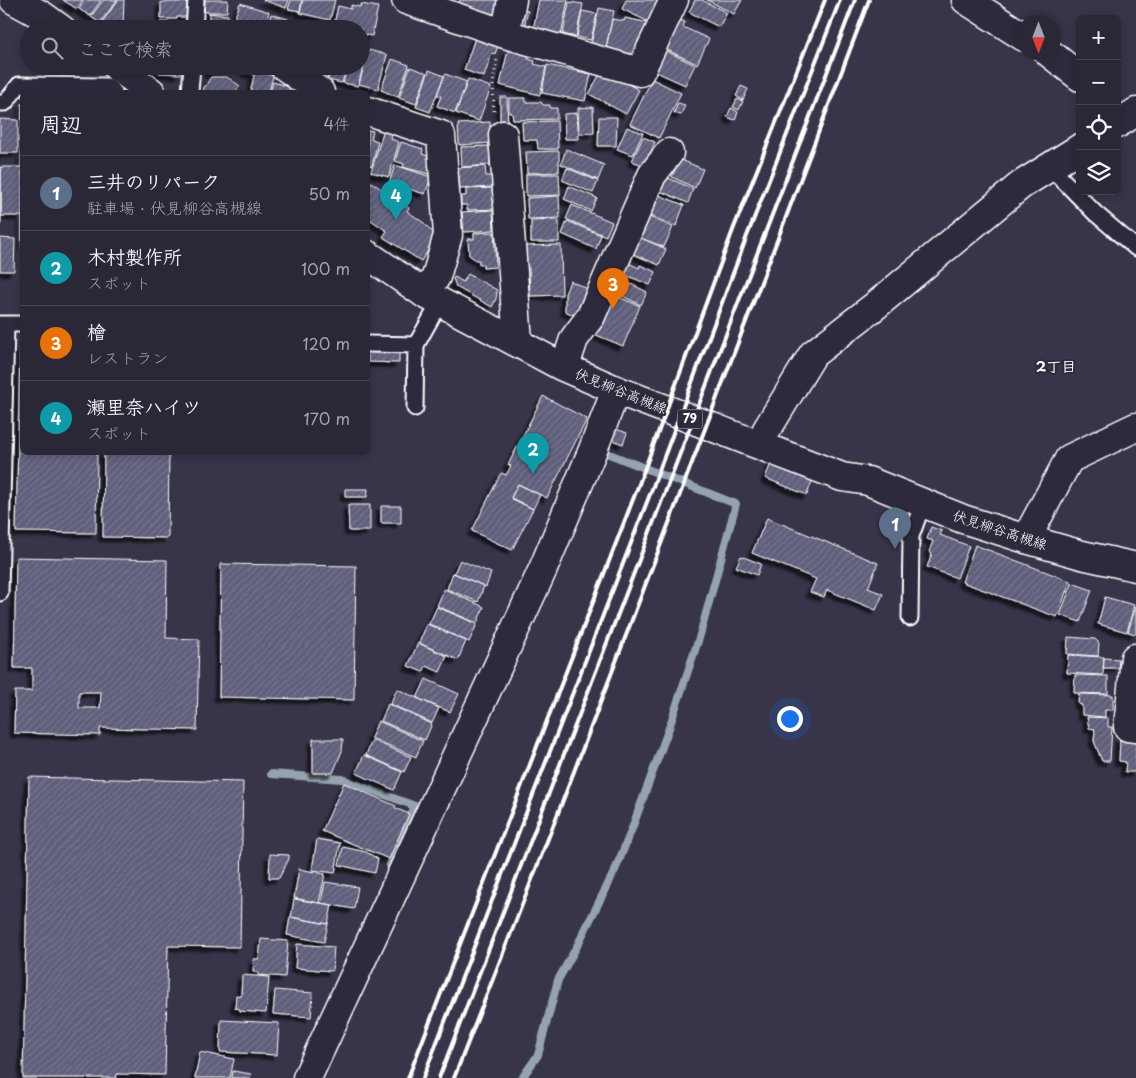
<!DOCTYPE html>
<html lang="ja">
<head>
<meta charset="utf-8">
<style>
	body { margin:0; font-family:"Playpen Sans","Klee One",sans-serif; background:#363342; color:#f1f3f6 }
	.controls { position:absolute; right:15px; top:15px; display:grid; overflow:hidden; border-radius:8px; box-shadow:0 2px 8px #0003 }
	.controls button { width:45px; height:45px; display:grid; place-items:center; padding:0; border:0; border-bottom:1px solid #464452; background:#2a2737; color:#f1f3f6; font:25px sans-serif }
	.compass { position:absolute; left:1016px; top:15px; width:45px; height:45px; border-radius:50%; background:#2a2737; box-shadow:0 2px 8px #0003; rotate:180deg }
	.you { position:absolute; left:789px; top:718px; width:18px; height:18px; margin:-12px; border:4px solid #fff; border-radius:50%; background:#1a73e8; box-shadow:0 0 0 8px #1a73e833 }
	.badge { display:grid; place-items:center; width:32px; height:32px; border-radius:50%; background:#ff9aa2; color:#fff; font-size:16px; font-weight:700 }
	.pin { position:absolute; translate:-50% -41px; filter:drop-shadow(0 1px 2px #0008) }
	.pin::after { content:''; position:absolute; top:26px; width:18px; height:15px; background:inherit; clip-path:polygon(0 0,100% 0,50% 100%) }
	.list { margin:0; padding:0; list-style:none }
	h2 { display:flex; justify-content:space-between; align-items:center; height:65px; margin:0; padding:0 20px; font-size:21px }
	h2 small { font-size:16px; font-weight:400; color:#a5a5ad }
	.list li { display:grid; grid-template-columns:32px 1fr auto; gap:15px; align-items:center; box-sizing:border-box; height:75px; padding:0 20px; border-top:1px solid #464452 }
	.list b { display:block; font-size:19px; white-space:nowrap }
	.list p { margin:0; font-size:16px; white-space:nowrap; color:#a5a5ad }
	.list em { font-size:16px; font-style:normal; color:#a5a5ad }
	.icon { flex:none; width:28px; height:28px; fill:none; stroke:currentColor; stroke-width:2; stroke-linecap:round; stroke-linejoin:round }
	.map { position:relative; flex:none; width:1136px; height:1078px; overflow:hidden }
	.search { position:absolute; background:#2a2737; box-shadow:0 2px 8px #0003; left:20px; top:20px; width:350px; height:55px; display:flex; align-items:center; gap:12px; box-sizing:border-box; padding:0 18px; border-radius:28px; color:#a5a5ad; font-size:19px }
	.panel { position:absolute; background:#2a2737; box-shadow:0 2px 8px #0003; left:20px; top:90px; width:350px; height:365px; border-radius:8px }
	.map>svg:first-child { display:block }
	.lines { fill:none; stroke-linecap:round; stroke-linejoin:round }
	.stream { stroke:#95a3af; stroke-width:8 }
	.building { fill:url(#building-hatch); stroke:#fff; fill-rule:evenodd; filter:url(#shadow) }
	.service-casing { stroke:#fff; stroke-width:19 }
	.minor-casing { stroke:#fff; stroke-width:31 }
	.primary-casing { stroke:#fff; stroke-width:31 }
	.path { stroke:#fff; stroke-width:3; stroke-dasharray:1 4; stroke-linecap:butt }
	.service { stroke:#2f2a3d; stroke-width:15 }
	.minor { stroke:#2f2a3d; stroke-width:28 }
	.primary { stroke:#2f2a3d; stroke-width:28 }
	.rail { stroke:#fff; stroke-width:4 }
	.labels { text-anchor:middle; stroke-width:4; stroke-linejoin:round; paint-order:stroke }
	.shield { fill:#2f2a3d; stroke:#c1bfc5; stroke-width:1 }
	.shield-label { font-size:12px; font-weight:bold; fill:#fff }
	.street-label { font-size:14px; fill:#fff; stroke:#2f2a3d }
	.neighbourhood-label { font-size:15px; font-weight:bold; fill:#fff; stroke:#2f2a3d }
</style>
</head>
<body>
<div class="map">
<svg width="1136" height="1078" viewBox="0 0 1136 1078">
	<defs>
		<pattern id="building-hatch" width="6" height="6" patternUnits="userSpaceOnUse" patternTransform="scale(1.25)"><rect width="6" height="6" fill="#5e5e7b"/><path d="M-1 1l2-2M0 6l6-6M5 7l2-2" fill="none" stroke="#76768f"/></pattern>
		<filter id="shadow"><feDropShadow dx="-4.5" dy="4.5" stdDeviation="1" flood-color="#0009"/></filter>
	</defs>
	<rect width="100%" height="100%" fill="#383449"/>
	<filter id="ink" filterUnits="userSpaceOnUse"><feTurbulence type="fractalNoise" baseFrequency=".02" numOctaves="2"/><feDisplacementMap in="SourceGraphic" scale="10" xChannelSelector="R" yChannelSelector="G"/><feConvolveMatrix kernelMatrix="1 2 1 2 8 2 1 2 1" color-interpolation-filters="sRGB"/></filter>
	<g filter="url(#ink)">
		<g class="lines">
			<path class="stream" d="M271 774 342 779 415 806 390 865
				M522 1078 538 1055 558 980 576 948 616 868 631 831 669 728 700 635 736 504 599 450"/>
		</g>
		<path class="building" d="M63 0H83L77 9Z
			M85 0H101L90 16 79 9Z
			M103 0H117L100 23 91 17Z
			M118 0H124L123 27 99 29 98 28Z
			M205 0H228L227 12H204Z
			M263 0H289L286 8Z
			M291 0H302L300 11 288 9Z
			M303 0H335L330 20 300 13Z
			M460 0H502L497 18 471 10 472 7 459 3Z
			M539 0H568L560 40 532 35Z
			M626 0H667L655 25 622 9Z
			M695 0H702L727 13 719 27 689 12Z
			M707 0H742L734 14Z
			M161 2H187V17H177V19H161Z
			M569 2 583 4 576 37 563 34Z
			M240 3 269 12 264 29H242L243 26 233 23Z
			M361 4 378 7 372 36 361 34V29H333L338 6 351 9V5L360 7Z
			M599 8 614 11 606 48 591 44Z
			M518 9 528 11 524 27 515 25Z
			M582 11 597 14 591 40 577 37Z
			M209 13 228 15 227 29H204L205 22H209Z
			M271 14 288 19 286 29H267Z
			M625 18 649 23 645 41 638 40 634 59 605 53 612 19 624 21Z
			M675 18 685 22 683 27 709 39 697 64 661 47Z
			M160 22 185 23V29H160Z
			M289 24 305 28V29H288Z
			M476 35 499 43 495 54 492 53 484 77 464 70Z
			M662 49 695 65 685 85 652 70Z
			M361 50 367 51 358 86 343 83 348 66H361Z
			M369 50 387 55 378 89 359 84Z
			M508 50 530 55 528 59 535 61 534 64 546 67 540 95 500 85Z
			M392 59 409 65 398 97 381 90Z
			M547 65 591 74 585 101 542 93Z
			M160 66H182L181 74 159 73Z
			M202 66H234L233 74 208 73 209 67Z
			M247 66H255L254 74 245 72Z
			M315 66H330L327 79 313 75Z
			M331 66H347L342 83 328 80Z
			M410 67 427 73 416 104 399 98Z
			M429 70 444 76 430 112 416 107Z
			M602 70 639 90 626 114 589 94Z
			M255 71 273 76 269 92H252L251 89Z
			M445 74 467 82 455 113 437 106 441 96 437 95Z
			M211 77H227L240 86 235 92H204L205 91 203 89Z
			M468 79 491 87 479 121 456 113Z
			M652 79 681 93 659 138 630 124Z
			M273 82 290 87 288 92H270Z
			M741 86 748 89 743 100 736 96Z
			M500 97H507L508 130H500Z
			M509 98H525L526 102H541L543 105H550V108H557V119L513 120 512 113H509Z
			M737 99 743 101 739 110 733 107Z
			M22 103V248V216H1V167H21Z
			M678 103 685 105 681 115 674 113Z
			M593 107 594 133 579 134 578 108Z
			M731 108 738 112 735 120 727 117Z
			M577 113 579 139H565L564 114Z
			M599 117H617L616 146H598Z
			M0 119 18 120V153H0Z
			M557 121 558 149H538L537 140H523L522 122Z
			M490 122 491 143 459 145 458 124Z
			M627 127 643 133 633 155 617 149Z
			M384 129 393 132 391 139 399 142 389 177 371 172Z
			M368 130 373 131 371 139 378 141 372 166 368 165Z
			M643 137 655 142 645 166 632 161Z
			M401 142 423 149 422 154 434 158 429 174 403 167 404 164 395 161Z
			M489 146 490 165 462 167 461 147Z
			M566 149 604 165 598 180 561 164Z
			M559 151V172L527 173 526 152Z
			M679 159 703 169 695 188 672 177Z
			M395 165 431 177 425 194 389 183Z
			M485 166 486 176H492L493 187 460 189 458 168Z
			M0 167H1V224H0Z
			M567 168 598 181 593 193 562 180Z
			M526 174H559L560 195 526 196Z
			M666 177 693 189 688 203 660 191Z
			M371 182 409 208 407 211 424 223 437 237 421 261 383 237 387 231 368 218V185Z
			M569 186 597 198 591 211 564 199Z
			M494 188 496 209 467 210V205H461V196H466V189Z
			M656 194 684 205 676 226 648 215Z
			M559 196 560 218 528 219 527 198Z
			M572 205 612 222 606 236 566 219Z
			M493 210 494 230 464 232 462 212Z
			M647 216 673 227 664 247 638 237Z
			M559 220V242H531V221Z
			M567 221 601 235 596 249 562 234Z
			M494 232 496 267 483 268V264H479V260H476L469 255 468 239H474V233Z
			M0 238 15 239 14 271H0Z
			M641 238 666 249 659 265 633 254Z
			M561 245 562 295 530 296 529 268H521V246Z
			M626 262 639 268 640 265 656 272 650 285 621 273Z
			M468 274 497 290 496 299 492 307 456 287 453 278 455 277 463 282Z
			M570 281 588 289 576 316 565 311V294Z
			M618 282 630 287 631 284 647 292 641 305 614 292Z
			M611 294 640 306 623 346 589 332Z
			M20 347H22V452H97L96 533 16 532Z
			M368 352 399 353V363L368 362Z
			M543 396 587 419 547 498 518 484 511 498 533 509 512 550 472 531 501 473 506 475 511 466 508 465Z
			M616 429 627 433 623 444 612 440Z
			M104 452H169L168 538 103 537Z
			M772 461 813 478 807 495 765 478Z
			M518 484 540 495 533 509 511 498Z
			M345 489H368L367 497H345Z
			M348 505H370V531H349Z
			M381 506H401V523H381Z
			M767 518 878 563 868 588 883 594 876 610 827 590 824 597 810 592 816 579 752 553Z
			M931 527 942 531 940 535 969 546 957 578 927 567 932 554 929 552 933 541 927 539Z
			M975 545 1070 581 1057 617 962 582Z
			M741 556 761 564 757 575 736 567Z
			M16 557 167 560 166 638 199 639 197 730 100 728V735L14 733 15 691H32V668H14ZM79 692H101L100 708H79Z
			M460 560 491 573 486 587 454 573Z
			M221 564 356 566 354 700 219 697Z
			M453 573 484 586 478 602 447 589Z
			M1072 583 1092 590 1080 622 1060 615Z
			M444 589 484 607 477 623 437 606Z
			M1105 597 1134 605 1127 632 1098 624Z
			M1136 606V634L1128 632Z
			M437 607 477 624 469 642 429 624Z
			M427 624 466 641 458 660 419 643Z
			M1068 637 1095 639 1099 643 1098 656 1067 654Z
			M418 643 447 656 440 672 426 666 423 672 408 666Z
			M1068 655 1104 657 1103 675 1067 673Z
			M1104 658 1119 659 1118 668H1103Z
			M1075 675 1108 676V694L1074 693Z
			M426 679 459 694 450 712 417 698Z
			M397 689 439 708 432 723 390 704Z
			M1079 694 1113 695V710H1105V717L1082 715V705L1078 704Z
			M388 704 432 724 425 740 381 721Z
			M1087 717 1108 718V727H1112L1110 761H1102L1094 741 1095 729 1089 728Z
			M378 721 423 741 416 757 371 738Z
			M1120 738 1134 739V743H1136V772H1125L1126 762 1119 761Z
			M313 739H343L342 751 333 773H313Z
			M372 740 411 757 404 772 366 755Z
			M364 755 402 772 394 790 356 773Z
			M29 777 243 782 240 947 168 946 165 1075 117 1074 116 1078H23Z
			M344 783 396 806 395 808 409 814 389 859 322 831Z
			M317 839 340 843 335 873 312 870Z
			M343 847 366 852 378 859 375 873 339 865Z
			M270 854 289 855V859L279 878H269Z
			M299 869 325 874 319 903 294 898Z
			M325 882 358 887 354 909 321 903Z
			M294 899 332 905 328 924 291 917Z
			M290 917 328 924 324 942 287 935Z
			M261 939 288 941 285 977 258 975V972H253L254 959H259Z
			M297 944 334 947 332 971 295 968Z
			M242 975 269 977 266 1013 240 1011V1009L235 1008 236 995 241 996Z
			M275 990 313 993 311 1017 273 1014Z
			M221 1020 279 1023 277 1055 220 1052Z
			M200 1052 234 1059 230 1078H195Z
			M233 1071 251 1074 250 1078H232Z"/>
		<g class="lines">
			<defs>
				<path id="service" d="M194 29 196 0
					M190 92 192 66
					M0 103H5L19 85 107 86 114 92
					M1050 167 1095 213 1136 248
					M0 324H22
					M368 344 416 345 415 408
					M416 345 440 302
					M0 593 6 324
					M910 618 911 536 923 503"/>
				<path id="minor" d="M406 0 505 34 640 72 674 0
					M966 0 1024 37
					M505 34 512 0
					M1048 52 1080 77
					M284 66 320 92
					M368 111 441 135 448 235 436 277 425 294
					M1117 124 1136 112
					M503 135 518 342
					M568 357 574 339 591 316 652 175 669 153
					M766 431 813 354 875 306 1021 185 1080 148
					M1026 539 1069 459 1136 427
					M1136 659 1135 658 1128 727 1136 728
					M307 1078 543 569 592 452 616 390"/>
				<path id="primary" d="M14 0 43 16 61 29
					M116 66 151 92
					M368 255 425 294 561 366 616 390 842 477 868 481 963 519 1026 539 1082 555 1136 567"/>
			</defs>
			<use href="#service" class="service-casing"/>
			<use href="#minor" class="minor-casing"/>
			<use href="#primary" class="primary-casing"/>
			<path class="path" d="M494 111 493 84 497 58"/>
			<use href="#service" class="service"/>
			<use href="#minor" class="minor"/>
			<use href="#primary" class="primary"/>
			<path class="rail" d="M408 1078 639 484 733 230 825 0
				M423 1078 652 489 747 236 840 0
				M439 1078C579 719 715 359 855 0
				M454 1078 560 808 869 0"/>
		</g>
	</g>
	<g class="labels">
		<rect class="shield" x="677.5" y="409.5" width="25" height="19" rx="4"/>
		<g class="shield-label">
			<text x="690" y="423">79</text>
		</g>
		<g class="street-label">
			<text transform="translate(621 391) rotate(22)" y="5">伏見柳谷高槻線</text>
			<text transform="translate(1000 530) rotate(18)" y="5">伏見柳谷高槻線</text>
		</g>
		<g class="neighbourhood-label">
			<text x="1056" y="372">2丁目</text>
		</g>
	</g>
</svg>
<div class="controls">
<button>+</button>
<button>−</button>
<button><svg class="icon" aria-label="locate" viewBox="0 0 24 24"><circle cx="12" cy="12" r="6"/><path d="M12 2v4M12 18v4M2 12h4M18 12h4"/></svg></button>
<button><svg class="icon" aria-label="layers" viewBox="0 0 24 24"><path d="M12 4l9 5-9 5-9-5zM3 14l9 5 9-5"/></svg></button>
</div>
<svg class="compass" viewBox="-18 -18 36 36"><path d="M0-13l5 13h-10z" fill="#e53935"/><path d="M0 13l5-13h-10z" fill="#a5a5ad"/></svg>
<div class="you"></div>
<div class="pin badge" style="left:895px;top:549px;background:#5c6f8a">1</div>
<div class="pin badge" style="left:533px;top:474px;background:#0f9aa8">2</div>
<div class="pin badge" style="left:613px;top:309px;background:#e8710a">3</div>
<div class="pin badge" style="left:396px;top:220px;background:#0f9aa8">4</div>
<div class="search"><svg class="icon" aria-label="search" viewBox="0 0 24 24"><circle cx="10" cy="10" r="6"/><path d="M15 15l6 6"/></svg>ここで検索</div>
<section class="panel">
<h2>周辺<small>4件</small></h2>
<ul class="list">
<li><span class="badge" style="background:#5c6f8a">1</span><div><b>三井のリパーク</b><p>駐車場 · 伏見柳谷高槻線</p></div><em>50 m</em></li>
<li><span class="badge" style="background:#0f9aa8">2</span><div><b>木村製作所</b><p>スポット</p></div><em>100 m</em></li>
<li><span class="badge" style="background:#e8710a">3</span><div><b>檜</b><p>レストラン</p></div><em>120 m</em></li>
<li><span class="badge" style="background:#0f9aa8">4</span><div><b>瀬里奈ハイツ</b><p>スポット</p></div><em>170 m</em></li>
</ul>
</section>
</div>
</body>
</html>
